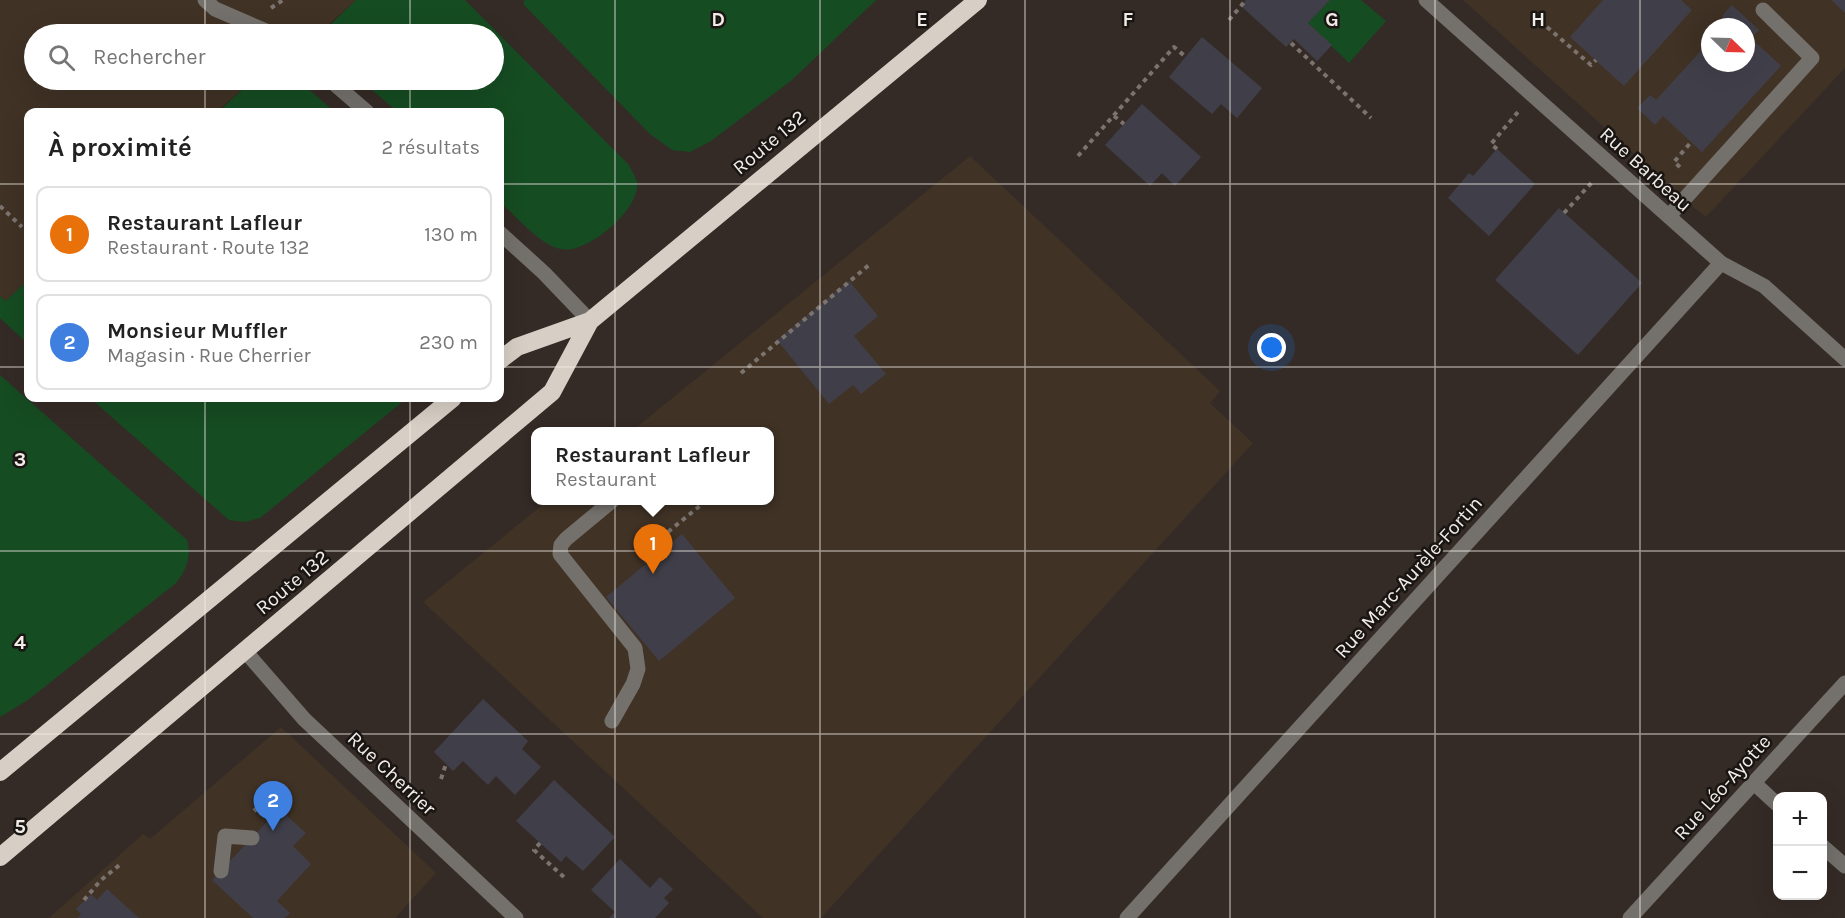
<!DOCTYPE html>
<html lang="fr">
<head>
<meta charset="utf-8">
<style>
	body { margin:0; font-family:Karla,sans-serif; background:#f6f6f6; color:#222 }
	.controls { position:absolute; right:18px; bottom:18px; display:grid; overflow:hidden; border-radius:12px; box-shadow:0 6px 24px #0002 }
	.controls button { width:54px; height:54px; display:grid; place-items:center; padding:0; border:0; border-bottom:2px solid #e0e0e0; background:#fff; color:#222; font:30px sans-serif }
	.compass { position:absolute; left:1701px; top:18px; width:54px; height:54px; border-radius:50%; background:#fff; box-shadow:0 6px 24px #0002; rotate:113deg }
	.you { position:absolute; left:1272px; top:348px; width:21px; height:21px; margin:-15px; border:4px solid #fff; border-radius:50%; background:#1a73e8; box-shadow:0 0 0 9px #1a73e833 }
	.badge { display:grid; place-items:center; width:39px; height:39px; border-radius:50%; background:#7c3aed; color:#fff; font-size:20px; font-weight:700 }
	.pin { position:absolute; translate:-50% -50px; filter:drop-shadow(0 2px 3px #0008) }
	.pin::after { content:''; position:absolute; top:32px; width:21px; height:18px; background:inherit; clip-path:polygon(0 0,100% 0,50% 100%) }
	.popup { position:absolute; left:531px; top:427px; width:243px; height:78px; box-sizing:border-box; display:grid; place-content:center; border-radius:12px; background:#fff; filter:drop-shadow(0 2px 4px #0005); font-size:20px; white-space:nowrap; color:#767676 }
	.popup b { font-size:22px; color:#222 }
	.popup::after { content:''; position:absolute; left:50%; top:100%; margin-left:-12px; border:12px solid transparent; border-top-color:#fff }
	.list { margin:0; padding:0; list-style:none }
	h2 { display:flex; justify-content:space-between; align-items:center; height:78px; margin:0; padding:0 24px; font-size:26px }
	h2 small { font-size:20px; font-weight:400; color:#767676 }
	.list li { display:grid; grid-template-columns:39px 1fr auto; gap:18px; align-items:center; box-sizing:border-box; height:96px; margin:0 12px 12px; padding:0 12px; border:2px solid #e0e0e0; border-radius:12px }
	.list b { display:block; font-size:22px; white-space:nowrap }
	.list p { margin:0; font-size:20px; white-space:nowrap; color:#767676 }
	.list em { font-size:20px; font-style:normal; color:#767676 }
	.icon { flex:none; width:33px; height:33px; fill:none; stroke:currentColor; stroke-width:2; stroke-linecap:round; stroke-linejoin:round }
	.map { position:relative; flex:none; width:1845px; height:918px; overflow:hidden }
	.search { position:absolute; background:#fff; box-shadow:0 6px 24px #0002; left:24px; top:24px; width:480px; height:66px; display:flex; align-items:center; gap:15px; box-sizing:border-box; padding:0 21px; border-radius:33px; color:#767676; font-size:22px }
	.panel { position:absolute; background:#fff; box-shadow:0 6px 24px #0002; left:24px; top:108px; width:480px; height:294px; border-radius:12px }
	.map>svg:first-child { display:block }
	.commercial { fill:#403225; fill-rule:evenodd }
	.green { fill:#164c22 }
	.building { fill:#403f49 }
	.lines { fill:none; stroke-linecap:round; stroke-linejoin:round }
	.path { stroke:#7b736e; stroke-width:4; stroke-dasharray:4.5 4.5; stroke-linecap:butt }
	.minor { stroke:#74716d; stroke-width:15 }
	.highway { stroke:#d7cfc5; stroke-width:18 }
	.grid { fill:none; stroke:#f2ece8; stroke-width:1.5; stroke-opacity:0.55 }
	.labels { text-anchor:middle; stroke-width:5; stroke-linejoin:round; paint-order:stroke }
	.street-label { font-size:20px; fill:#f2ece8; stroke:#191512 }
	.grid-label { font-size:20px; text-anchor:middle; font-weight:bold; fill:#f2ece8; stroke:#191512; stroke-width:5; stroke-linejoin:round; paint-order:stroke }
</style>
</head>
<body>
<div class="map">
<svg width="1845" height="918" viewBox="0 0 1845 918">
	<rect width="100%" height="100%" fill="#352b26"/>
	<path class="commercial" d="M0 0H356L318 34H34V80H253L216 112H28V280L0 307Z
		M1463 0H1845V68L1706 217 1693 207ZM1710 27H1746V63H1710Z
		M970 156 1220 391 1210 403 1253 443 821 918H763L423 602 547 501 770 500V432L632 431Z
		M281 727 436 873 395 918H49L143 834 150 839Z"/>
	<path class="green" d="M356 0H465L629 165C631 170 636 177 637 182 641 209 586 255 561 249 540 245 516 216 500 202V112H398L360 80H494V34H327L328 27Z
		M524 0H876L792 80 711 141 690 152 672 150 650 134 524 5Z
		M1330 0H1361L1386 21 1349 63 1308 23Z
		M253 80H298L335 112H218Z
		M28 280V344L0 318V296L6 301Z
		M0 375 187 540C192 558 186 570 176 583L28 700 0 717Z
		M90 398H407L260 518 245 522 229 520Z"/>
	<path class="building" d="M1246 0H1330L1308 23 1332 45 1317 61 1294 39 1286 47 1241 6Z
		M1603 0H1681L1692 10 1624 86 1570 37Z
		M1831 0H1845V13Z
		M1732 5 1759 30 1751 38 1781 66 1702 152 1663 116 1655 125 1637 108 1650 95 1656 100 1710 41V63H1746V27H1723L1728 22 1722 16Z
		M1202 37 1262 88 1237 118 1221 104 1212 114 1169 77Z
		M1142 104 1201 157 1175 186 1162 173 1150 186 1105 145Z
		M1497 149 1535 184 1489 236 1448 198 1469 173 1473 176Z
		M1559 208 1642 283 1578 355 1495 280Z
		M849 281 878 316 854 336 886 374 861 394 853 385 829 404 777 340Z
		M682 534 735 598 659 661 606 597Z
		M483 699 528 741 522 749 541 767 515 795 496 776 488 785 463 761 453 771 434 752Z
		M554 780 615 837 583 871 566 856 561 862 516 821Z
		M279 809 306 833 293 846 311 864 277 901 290 913 285 918H253L212 880Z
		M620 859 650 888 660 877 673 889 664 898 669 903 655 918H609L615 912 591 890Z
		M107 889 139 918H78L81 914 76 909 91 894 97 900Z"/>
	<g class="lines">
		<path class="path" d="M271 8 283 0
			M1229 20 1246 0
			M1547 27 1591 65 1596 60
			M1291 43 1371 118
			M1114 116 1124 124
			M1497 149 1491 144 1518 112
			M1078 156 1174 47 1186 57
			M1680 167 1674 162 1692 141
			M0 206 22 227
			M1564 213 1594 180
			M741 373 869 265
			M647 562 641 554 707 500
			M441 779 446 764
			M254 808 260 815
			M540 843 534 850 565 878
			M84 900 101 880 122 863"/>
		<path class="minor" d="M205 0 215 9 273 34
			M1426 0 1721 263 1764 286 1845 359
			M330 80 367 112
			M1669 216 1812 58 1763 10
			M500 233 544 273 590 321
			M245 651 304 719 516 918
			M612 721 633 684 638 669 635 648 560 554 561 545 566 539 613 500
			M1754 783 1778 805
			M1822 846 1845 866
			M221 871 225 836 252 838
			M1127 918 1721 263
			M1630 918 1845 683"/>
		<path class="highway" d="M500 360 517 347 590 321 978 0
			M0 772 453 398
			M0 857 552 392 590 321"/>
	</g>
	<path class="grid" d="M205 0V34M410 0V34M615 0V918M820 0V918M1025 0V918M1230 0V918M1435 0V918M1640 0V918M205 80V112M410 80V112M0 184H28M500 184H1845M0 367H28M500 367H1845M205 398V918M410 398V918M0 551H1845M0 734H1845"/>
	<g class="labels">
		<g class="street-label">
			<text transform="translate(769 142) rotate(-40)" y="7">Route 132</text>
			<text transform="translate(1646 169) rotate(42)" y="7">Rue Barbeau</text>
			<text transform="translate(1408 577) rotate(-48)" y="7">Rue Marc-Aurèle-Fortin</text>
			<text transform="translate(292 582) rotate(-40)" y="7">Route 132</text>
			<text transform="translate(392 773) rotate(43)" y="7">Rue Cherrier</text>
			<text transform="translate(1722 787) rotate(-48)" y="7">Rue Léo-Ayotte</text>
		</g>
	</g>
	<g class="grid-label">
		<text x="718" y="26">D</text>
		<text x="922" y="26">E</text>
		<text x="1128" y="26">F</text>
		<text x="1332" y="26">G</text>
		<text x="1538" y="26">H</text>
		<text x="20" y="466">3</text>
		<text x="20" y="649">4</text>
		<text x="20" y="833">5</text>
	</g>
</svg>
<div class="controls">
<button>+</button>
<button>−</button>
</div>
<svg class="compass" viewBox="-18 -18 36 36"><path d="M0-13l5 13h-10z" fill="#e53935"/><path d="M0 13l5-13h-10z" fill="#767676"/></svg>
<div class="you"></div>
<div class="pin badge" style="left:653px;top:574px;background:#e8710a">1</div>
<div class="popup"><b>Restaurant Lafleur</b>Restaurant</div>
<div class="pin badge" style="left:273px;top:831px;background:#3f7fe0">2</div>
<div class="search"><svg class="icon" aria-label="search" viewBox="0 0 24 24"><circle cx="10" cy="10" r="6"/><path d="M15 15l6 6"/></svg>Rechercher</div>
<section class="panel">
<h2>À proximité<small>2 résultats</small></h2>
<ul class="list">
<li><span class="badge" style="background:#e8710a">1</span><div><b>Restaurant Lafleur</b><p>Restaurant · Route 132</p></div><em>130 m</em></li>
<li><span class="badge" style="background:#3f7fe0">2</span><div><b>Monsieur Muffler</b><p>Magasin · Rue Cherrier</p></div><em>230 m</em></li>
</ul>
</section>
</div>
</body>
</html>
